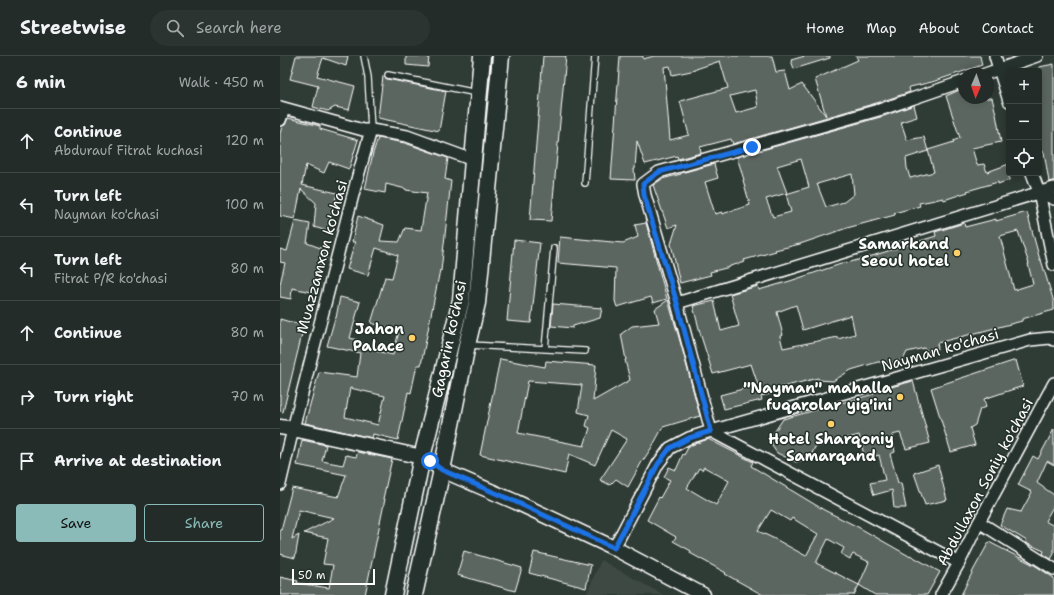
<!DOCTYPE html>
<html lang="en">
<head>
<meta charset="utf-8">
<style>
	body { margin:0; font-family:"Shantell Sans",sans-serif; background:#2b3430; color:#f1f3f6 }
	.controls { position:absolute; right:12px; top:12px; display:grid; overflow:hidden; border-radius:4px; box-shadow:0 2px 10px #0003 }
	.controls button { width:36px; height:36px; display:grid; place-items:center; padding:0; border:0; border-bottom:1px solid #404845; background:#232c28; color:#f1f3f6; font:20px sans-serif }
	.compass { position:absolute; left:678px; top:12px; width:36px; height:36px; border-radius:50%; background:#232c28; box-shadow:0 2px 10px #0003; rotate:182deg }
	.scale { position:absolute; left:12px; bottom:10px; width:83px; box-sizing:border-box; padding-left:4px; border:2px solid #fff; border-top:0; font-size:11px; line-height:14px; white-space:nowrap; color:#fff; -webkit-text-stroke:3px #26332d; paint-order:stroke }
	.stop { position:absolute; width:12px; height:12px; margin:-9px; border:3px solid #1a73e8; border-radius:50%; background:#fff }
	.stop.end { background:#1a73e8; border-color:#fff; box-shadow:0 1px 4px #0008 }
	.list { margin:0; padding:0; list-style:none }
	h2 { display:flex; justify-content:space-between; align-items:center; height:52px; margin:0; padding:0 16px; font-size:17px }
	h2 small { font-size:13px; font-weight:400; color:#a3a7a8 }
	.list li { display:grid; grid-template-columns:26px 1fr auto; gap:12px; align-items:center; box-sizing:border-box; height:64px; padding:0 16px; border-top:1px solid #404845 }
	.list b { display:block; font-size:15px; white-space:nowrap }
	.list p { margin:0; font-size:13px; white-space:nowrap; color:#a3a7a8 }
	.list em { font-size:13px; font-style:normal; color:#a3a7a8 }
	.actions { display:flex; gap:8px; padding:12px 16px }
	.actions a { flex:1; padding:9px 0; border:1px solid #8bbbb9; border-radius:4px; text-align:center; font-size:14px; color:#8bbbb9 }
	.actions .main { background:#8bbbb9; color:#111 }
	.icon { flex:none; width:22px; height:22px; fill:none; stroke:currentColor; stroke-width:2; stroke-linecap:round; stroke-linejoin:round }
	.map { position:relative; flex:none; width:774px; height:539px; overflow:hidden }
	header { display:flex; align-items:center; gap:24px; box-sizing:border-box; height:56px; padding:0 20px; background:#232c28; border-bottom:1px solid #404845 }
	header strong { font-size:19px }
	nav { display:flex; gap:22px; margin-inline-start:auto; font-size:14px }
	.search { width:280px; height:36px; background:#2b3430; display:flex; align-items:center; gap:10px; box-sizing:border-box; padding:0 14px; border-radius:22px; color:#a3a7a8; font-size:15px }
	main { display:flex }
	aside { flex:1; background:#232c28 }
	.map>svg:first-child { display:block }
	.built { fill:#3c4842 }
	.building { fill:#5b6661; stroke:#fff; fill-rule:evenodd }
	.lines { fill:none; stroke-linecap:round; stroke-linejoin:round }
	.service-casing { stroke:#fff; stroke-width:8 }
	.minor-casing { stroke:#fff; stroke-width:14 }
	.tertiary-casing { stroke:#fff; stroke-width:17 }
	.secondary-casing { stroke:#fff; stroke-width:19 }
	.service { stroke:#26332d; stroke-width:5.5 }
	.minor { stroke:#26332d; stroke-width:11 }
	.tertiary { stroke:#26332d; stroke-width:14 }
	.secondary { stroke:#26332d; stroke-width:16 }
	.route { stroke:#1a73e8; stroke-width:5 }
	.poi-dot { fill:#ffd166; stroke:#26332d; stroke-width:1.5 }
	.labels { text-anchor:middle; stroke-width:3; stroke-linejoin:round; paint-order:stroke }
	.poi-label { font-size:15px; font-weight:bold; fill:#fff; stroke:#26332d; text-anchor:end }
	.street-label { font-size:15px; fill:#fff; stroke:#26332d }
</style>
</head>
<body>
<header>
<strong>Streetwise</strong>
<div class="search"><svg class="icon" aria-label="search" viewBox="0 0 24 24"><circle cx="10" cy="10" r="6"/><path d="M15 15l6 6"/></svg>Search here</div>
<nav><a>Home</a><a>Map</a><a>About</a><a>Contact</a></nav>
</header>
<main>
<aside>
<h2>6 min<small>Walk · 450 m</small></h2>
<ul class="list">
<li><svg class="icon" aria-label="ahead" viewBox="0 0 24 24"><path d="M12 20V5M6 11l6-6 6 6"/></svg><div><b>Continue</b><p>Abdurauf Fitrat kuchasi</p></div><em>120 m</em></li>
<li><svg class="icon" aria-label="left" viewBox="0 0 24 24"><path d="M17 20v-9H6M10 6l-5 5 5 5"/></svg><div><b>Turn left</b><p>Nayman ko'chasi</p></div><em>100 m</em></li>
<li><svg class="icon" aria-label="left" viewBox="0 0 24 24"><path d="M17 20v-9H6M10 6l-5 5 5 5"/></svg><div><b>Turn left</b><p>Fitrat P/R ko'chasi</p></div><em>80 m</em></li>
<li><svg class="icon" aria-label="ahead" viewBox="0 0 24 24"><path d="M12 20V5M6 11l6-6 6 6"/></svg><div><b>Continue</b></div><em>80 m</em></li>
<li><svg class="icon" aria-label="right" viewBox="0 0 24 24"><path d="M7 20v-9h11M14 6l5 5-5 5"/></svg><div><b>Turn right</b></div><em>70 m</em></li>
<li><svg class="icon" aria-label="arrive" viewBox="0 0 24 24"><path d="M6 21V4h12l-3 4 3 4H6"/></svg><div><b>Arrive at destination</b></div></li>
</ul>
<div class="actions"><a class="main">Save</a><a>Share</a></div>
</aside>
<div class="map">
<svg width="774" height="539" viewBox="0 0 774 539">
	<rect width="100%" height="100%" fill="#2f3b35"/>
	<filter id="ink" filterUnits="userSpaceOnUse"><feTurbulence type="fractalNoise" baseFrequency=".025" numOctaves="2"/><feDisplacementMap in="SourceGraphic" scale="8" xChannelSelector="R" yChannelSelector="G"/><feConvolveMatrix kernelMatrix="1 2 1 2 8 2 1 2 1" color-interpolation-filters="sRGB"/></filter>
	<g filter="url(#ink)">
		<path class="built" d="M321 504 384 539H306Z"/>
		<path class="building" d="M16 0H68L66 10 43 2 37 20 75 30 69 54 55 51 48 55 33 51 38 30 10 23Z
			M126 0H149L148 11 126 9Z
			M263 0H286L271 165 250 164Z
			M340 0H363V3L374 0H492L496 16 505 15 510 34 522 28 546 60 535 23 578 4 576 0H700L702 9 652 26 630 31 629 32 630 36 600 46 453 88 451 83 420 91 421 97 398 103 397 100 365 108 357 85 355 113H354L355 124 331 123ZM440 5 448 32 400 45 409 79 390 84 384 11 390 10 392 19 416 14V13ZM475 34 478 51 456 57 450 40Z
			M525 0H550V2L514 13 511 4Z
			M774 8V125L769 126 764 96H761L759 88V11Z
			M103 20 107 23 166 35 159 75 98 62Z
			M684 32V42H712L716 58 721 86 692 92 697 109 704 108 707 116 729 108V124L718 128V126L687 135 688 136 664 144 663 142 650 145 639 147 640 150 614 157 615 159 567 172 520 188 495 194 496 195 464 204 465 206 450 210V211L430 216 431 219 400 227 391 188 397 169 388 172 373 129 382 123 401 118V117L434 108 438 122 425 126 435 158 442 156V158L470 149 463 124H464L457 101 604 60 634 49 637 61 621 66 627 84 644 81 648 95 626 102 627 112 630 122 654 116 648 94 674 86 673 85 680 82 666 40ZM521 103 529 131 506 138 511 156 493 161 486 143 507 137 497 110ZM572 118 574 138 564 146 546 151 537 128Z
			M8 62 40 70V73L78 84 69 113 49 106 44 117 26 109 22 129 57 137 47 175 34 171 36 147 21 133 15 163 0 160V78L2 70 5 69Z
			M98 82 125 87 168 102 165 123 171 125 161 215 160 214 141 309H137L131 337 128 336 118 384 93 378 92 382 25 367 39 316 77 321 80 297 47 290 55 262H56L60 241 80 246 70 282 81 285V287L97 290 96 295 113 299 119 275 91 267 105 221 112 222 118 199 96 192 88 219 67 213 75 186H72L78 160 104 169 100 185 119 186 125 172 141 174 147 137 126 134V133L106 128 105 137 85 133 93 97ZM70 332 105 340 98 369 65 361Z
			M747 156 760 204H761L774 246V254L742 263V265L657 287 658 292 648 296 644 292 627 296 623 304 612 307 598 306 571 314 553 325 539 324 538 322 494 333 496 337 481 340 482 344 444 353 440 339 478 329 471 308 433 318 421 280 413 250 434 245 441 275 459 270 450 238 478 230 479 234 510 225 567 206V207L592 200 656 180 655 176 684 167 685 171 716 163V165ZM738 175 749 208H748L753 228 734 234 720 180ZM516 249 523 274 571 259 575 278 558 283V281L503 292 500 280 503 279 497 256Z
			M15 165 30 168 27 187 46 194V205L42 204 36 237 12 232 11 243 0 241V228L5 207 0 206V193L7 195Z
			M366 167 387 243 373 247 371 241 337 251 335 245 336 212 278 207 280 181 343 187 358 181 355 169Z
			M234 184 260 187 251 267 227 265Z
			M388 244 402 292 420 360 383 371 372 391 364 403V402L348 431 336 423 330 429 320 424 347 383 331 374 315 409 289 398 285 418 200 399 220 303 265 311 266 305 316 309 313 345 350 324 345 304H346L341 278 352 270 379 267 375 253ZM248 325 302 329 298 356 309 359 306 370 310 372 304 390 238 377Z
			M273 248 322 252 320 262 293 270V272L271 270Z
			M0 263 24 270 3 356 0 355Z
			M736 304 743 330 704 343 706 351 700 353 695 369 690 372 695 389 671 396 651 332Z
			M633 325 650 387 626 393 620 377 612 379 615 396 610 398 618 427H621L626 452H614L612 434 594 439 590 427 605 424 599 399 585 403 579 379 535 391 530 402 516 406 497 397 492 390 493 378 503 363 594 338 593 336Z
			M774 373V409L767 405 757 427 774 439V449L765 465 774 470V498L771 503 763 498 764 495 746 487 747 485 720 469 727 453 741 456 752 436 738 429 753 400 758 403Z
			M428 383 473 406 471 410 544 454 578 471 629 500 630 499 660 516 647 539H595L579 529 574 539H483L445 518 446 517 410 497 411 495 393 485 396 481 367 464 379 441 380 442 390 424 384 421 389 411 396 414 403 398 404 399 409 390ZM424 411 449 425 436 449 407 432 419 412 422 414ZM491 454 510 465 512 462 538 478 526 500 497 484 478 475ZM548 483 564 492 561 498 570 503 573 498 589 506 579 529 536 507Z
			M22 384 46 389 42 405 63 409 66 399 76 401 78 396 112 403 109 416 103 443H105L85 539H0V521L18 525 17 527 49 532 53 509 43 508 48 482 24 477 54 462 19 454 12 483 19 479 15 502 0 498V473L1 474 12 432 58 441 66 419 17 409Z
			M658 409 667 444 645 449 634 417Z
			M709 486 756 510 774 522V539H681L694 513Z
			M184 495 242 512 235 535 177 519Z
			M254 496 311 509 306 532 249 517Z"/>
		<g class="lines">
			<defs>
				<path id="service" d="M84 0 88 21 91 74
					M108 19 197 37
					M305 127 315 0
					M189 289 305 295
					M265 293 274 192"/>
				<path id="minor" d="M715 0 719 13 729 45
					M705 18 757 0
					M0 51 83 74H91L127 80 193 104
					M0 64 4 53
					M752 117 759 136 774 209
					M759 136 774 143
					M397 247 774 132
					M431 375 397 247 365 139 363 128 379 116 602 53 684 25
					M431 375 679 507
					M0 428 13 373 76 127 91 74
					M699 466 774 513
					M334 492 378 408 390 392 409 382 431 375 750 284 770 282 774 284
					M661 539 679 507 699 466 774 327"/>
				<path id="tertiary" d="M0 371 13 373 142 401 150 405 162 414 236 446 334 492 423 539"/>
				<path id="secondary" d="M113 539 142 401 181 244 202 0
					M134 539 162 414 187 289 197 247 221 0"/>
			</defs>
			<use href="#service" class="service-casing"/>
			<use href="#minor" class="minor-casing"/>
			<use href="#tertiary" class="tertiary-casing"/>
			<use href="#secondary" class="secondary-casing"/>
			<use href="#service" class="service"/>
			<use href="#minor" class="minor"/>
			<use href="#tertiary" class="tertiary"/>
			<use href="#secondary" class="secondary"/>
		</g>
	</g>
	<g class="lines" filter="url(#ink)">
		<path class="route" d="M150 405 162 414 236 446 334 492 378 408 390 392 409 382 431 375 397 247 364 139 363 128 379 116 472 91"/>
	</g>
	<g class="poi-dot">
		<circle cx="677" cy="197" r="4"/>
		<circle cx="132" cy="282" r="4"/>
		<circle cx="620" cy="341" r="4"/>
		<circle cx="551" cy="368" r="4"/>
	</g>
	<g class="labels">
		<g class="poi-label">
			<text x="669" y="193">Samarkand<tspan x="669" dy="17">Seoul hotel</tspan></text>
			<text x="124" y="278">Jahon<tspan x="124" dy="17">Palace</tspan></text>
			<text x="612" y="337">"Nayman" mahalla<tspan x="612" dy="17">fuqarolar yig'ini</tspan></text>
			<text x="551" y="388" text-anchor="middle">Hotel Sharqoniy<tspan x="551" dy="17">Samarqand</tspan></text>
		</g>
		<g class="street-label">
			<text transform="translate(42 201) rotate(-75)" y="5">Muazzamxon ko'chasi</text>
			<text transform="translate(169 283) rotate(-78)" y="5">Gagarin ko'chasi</text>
			<text transform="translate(660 294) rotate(-16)" y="5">Nayman ko'chasi</text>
			<text transform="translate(705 426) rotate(-62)" y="5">Abdullaxon Soniy ko'chasi</text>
		</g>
	</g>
</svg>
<div class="controls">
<button>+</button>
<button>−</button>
<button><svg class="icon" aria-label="locate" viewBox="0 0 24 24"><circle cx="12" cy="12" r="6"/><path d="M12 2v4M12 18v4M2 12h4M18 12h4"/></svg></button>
</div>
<svg class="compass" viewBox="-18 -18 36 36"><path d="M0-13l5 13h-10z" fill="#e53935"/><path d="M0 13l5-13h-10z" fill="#a3a7a8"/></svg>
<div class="scale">50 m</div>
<div class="stop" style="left:150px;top:405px"></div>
<div class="stop end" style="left:472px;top:91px"></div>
</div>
</main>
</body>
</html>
